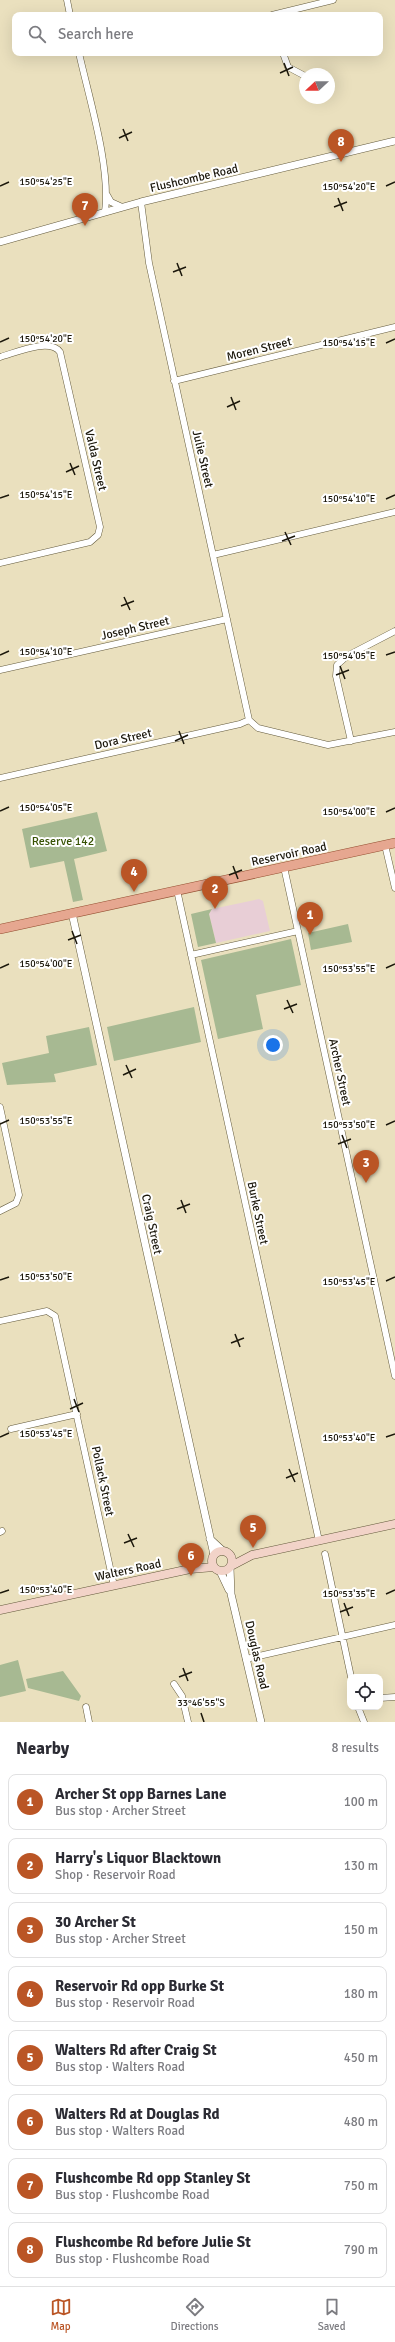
<!DOCTYPE html>
<html lang="en">
<head>
<meta charset="utf-8">
<style>
	body { margin:0; font-family:Signika,sans-serif; background:#f2f2f3; color:#2b2b33 }
	.controls { position:absolute; right:12px; bottom:12px; display:grid; overflow:hidden; border-radius:8px; box-shadow:0 4px 16px #0002 }
	.controls button { width:36px; height:36px; display:grid; place-items:center; padding:0; border:0; border-bottom:1px solid #e1e1e2; background:#fff; color:#2b2b33; font:20px sans-serif }
	.compass { position:absolute; left:299px; top:68px; width:36px; height:36px; border-radius:50%; background:#fff; box-shadow:0 4px 16px #0002; rotate:248deg }
	.you { position:absolute; left:273px; top:1045px; width:14px; height:14px; margin:-10px; border:3px solid #fff; border-radius:50%; background:#1a73e8; box-shadow:0 0 0 6px #1a73e833 }
	.badge { display:grid; place-items:center; width:26px; height:26px; border-radius:50%; background:#ba5525; color:#fff; font-size:13px; font-weight:700 }
	.pin { position:absolute; translate:-50% -33px; filter:drop-shadow(0 1px 2px #0008) }
	.pin::after { content:''; position:absolute; top:21px; width:14px; height:12px; background:inherit; clip-path:polygon(0 0,100% 0,50% 100%) }
	.list { margin:0; padding:0; list-style:none }
	h2 { display:flex; justify-content:space-between; align-items:center; height:52px; margin:0; padding:0 16px; font-size:17px }
	h2 small { font-size:13px; font-weight:400; color:#7c7c81 }
	.list li { display:grid; grid-template-columns:26px 1fr auto; gap:12px; align-items:center; box-sizing:border-box; height:56px; margin:0 8px 8px; padding:0 8px; border:1px solid #e1e1e2; border-radius:8px }
	.list b { display:block; font-size:15px; white-space:nowrap }
	.list p { margin:0; font-size:13px; white-space:nowrap; color:#7c7c81 }
	.list em { font-size:13px; font-style:normal; color:#7c7c81 }
	.icon { flex:none; width:22px; height:22px; fill:none; stroke:currentColor; stroke-width:2; stroke-linecap:round; stroke-linejoin:round }
	.map { position:relative; flex:none; width:395px; height:1722px; overflow:hidden }
	.search { position:absolute; background:#fff; box-shadow:0 4px 16px #0002; left:12px; right:12px; top:12px; height:44px; display:flex; align-items:center; gap:10px; box-sizing:border-box; padding:0 14px; border-radius:8px; color:#7c7c81; font-size:15px }
	.sheet { height:564px; background:#fff }
	nav { display:flex; justify-content:space-around; align-items:center; box-sizing:border-box; height:56px; border-top:1px solid #e1e1e2; background:#fff; font-size:11px; color:#7c7c81 }
	nav a { display:grid; justify-items:center; gap:2px }
	nav .on { color:#ba5525 }
	.map>svg:first-child { display:block }
	.commercial { fill:#e8ced6 }
	.green { fill:#a7b992 }
	.lines { fill:none; stroke-linecap:round; stroke-linejoin:round }
	.minor-casing { stroke:#635a3c; stroke-width:7 }
	.tertiary-casing { stroke:#635a3c; stroke-width:8 }
	.secondary-casing { stroke:#635a3c; stroke-width:9 }
	.primary-casing { stroke:#944f31; stroke-width:10 }
	.minor { stroke:#fff; stroke-width:6 }
	.tertiary { stroke:#fff; stroke-width:7 }
	.secondary { stroke:#f2d3c8; stroke-width:8 }
	.primary { stroke:#e6a790; stroke-width:9 }
	.ticks { fill:none; stroke:#1b170b; stroke-width:1.5 }
	.labels { text-anchor:middle; stroke-width:4; stroke-linejoin:round; paint-order:stroke }
	.street-label { font-size:12px; fill:#1b170b; stroke:#fff }
	.park-label { font-size:12px; fill:#375203; stroke:#fff }
	.ticks-label { font-size:10px; text-anchor:middle; fill:#1b170b; stroke:#fff; stroke-width:4; stroke-linejoin:round; paint-order:stroke }
</style>
</head>
<body>
<div class="map">
<svg width="395" height="1722" viewBox="0 0 395 1722">
	<rect width="100%" height="100%" fill="#eae0be"/>
	<path class="commercial" d="M259 899 263 901 270 931 216 943 209 914 212 909Z"/>
	<path class="green" d="M97 812 107 851 74 859 83 900 73 902 64 861 30 868 22 829Z
		M212 909 209 914 216 943 198 947 191 914Z
		M348 924 352 942 311 950 308 933Z
		M291 939 301 985 256 995 263 1029 218 1039 201 960Z
		M194 1007 201 1042 114 1061 107 1027Z
		M89 1027 97 1065 54 1074 56 1082 7 1085 2 1063 49 1053 46 1036Z
		M18 1660 26 1691 0 1697V1665Z
		M63 1671 81 1696 79 1701 28 1688 26 1679Z"/>
	<g class="lines">
		<defs>
			<path id="minor" d="M67 0 70 15
				M272 15 333 0
				M79 53C89 98 111 168 105 212
				M283 53 288 67 305 76
				M107 195 111 202 122 207
				M141 202 149 263 249 720 258 728 328 745 395 732
				M0 357C15 353 50 337 60 352L100 527 98 535 90 542 0 563
				M174 381 395 327
				M213 555 395 512
				M0 670 227 619
				M351 741 336 676 337 665 347 656 395 631
				M0 778 240 724 249 720
				M385 845 395 888
				M284 867 395 1376
				M177 890 319 1541
				M191 955 298 931
				M0 1107 19 1195 16 1203 0 1211
				M0 1321 47 1311 55 1316 114 1586
				M11 1429 77 1414
				M0 1532 2 1531
				M325 1554 351 1677
				M246 1659 395 1625
				M174 1684 182 1696 188 1722
				M380 1698 395 1697
				M86 1707 89 1722
				M358 1707 364 1722"/>
			<path id="tertiary" d="M0 242 141 202 395 141
				M72 913 214 1555
				M210 1539 223 1551
				M230 1568 231 1594 261 1722
				M220 1571 229 1590"/>
			<path id="secondary" d="M212 1561a10 10 0 1 1 20 0a10 10 0 1 1-20 0Z
				M231 1566 252 1555 395 1524
				M0 1610 190 1569 214 1567"/>
			<path id="primary" d="M0 929 395 843"/>
		</defs>
		<use href="#minor" class="minor-casing"/>
		<use href="#tertiary" class="tertiary-casing"/>
		<use href="#secondary" class="secondary-casing"/>
		<use href="#primary" class="primary-casing"/>
		<use href="#minor" class="minor"/>
		<use href="#tertiary" class="tertiary"/>
		<use href="#secondary" class="secondary"/>
		<use href="#primary" class="primary"/>
	</g>
	<path class="ticks" d="M284 63 289 76M280 73 293 67M123 129 128 141M119 138 132 132M0 186 9 182M386 186 395 182M338 198 343 211M334 207 347 202M177 263 182 276M173 272 186 267M0 342 9 338M386 343 395 339M231 397 236 410M227 407 240 401M70 463 75 475M66 472 79 466M0 498 9 495M386 499 395 495M285 532 291 545M282 541 295 536M124 597 130 610M121 606 134 601M0 655 9 651M386 655 395 652M340 666 345 679M336 675 349 670M179 731 184 744M175 741 188 735M0 811 9 807M386 812 395 808M233 866 238 879M229 875 242 870M72 931 77 944M68 940 81 935M0 968 9 964M386 968 395 964M287 1000 293 1013M284 1009 297 1004M126 1065 132 1078M123 1075 136 1069M0 1124 9 1120M386 1125 395 1121M342 1135 347 1148M338 1144 351 1139M181 1200 186 1213M177 1209 190 1204M0 1280 9 1277M386 1281 395 1277M235 1334 240 1347M231 1343 244 1338M74 1399 79 1412M70 1409 83 1403M0 1437 9 1433M386 1437 395 1434M289 1469 295 1482M286 1478 298 1473M128 1534 134 1547M124 1543 137 1538M0 1593 9 1590M386 1594 395 1590M344 1603 349 1616M340 1612 353 1607M183 1668 188 1681M179 1677 192 1672M201 1713 204 1722"/>
	<g class="labels">
		<g class="street-label">
			<text transform="translate(194 178) rotate(-13)" y="4">Flushcombe Road</text>
			<text transform="translate(259 349) rotate(-14)" y="4">Moren Street</text>
			<text transform="translate(203 459) rotate(77)" y="4">Julie Street</text>
			<text transform="translate(96 460) rotate(77)" y="4">Valda Street</text>
			<text transform="translate(135 628) rotate(-13)" y="4">Joseph Street</text>
			<text transform="translate(123 739) rotate(-13)" y="4">Dora Street</text>
			<text transform="translate(289 854) rotate(-12)" y="4">Reservoir Road</text>
			<text transform="translate(340 1072) rotate(78)" y="4">Archer Street</text>
			<text transform="translate(258 1213) rotate(78)" y="4">Burke Street</text>
			<text transform="translate(152 1224) rotate(78)" y="4">Craig Street</text>
			<text transform="translate(103 1481) rotate(78)" y="4">Pollack Street</text>
			<text transform="translate(128 1570) rotate(-12)" y="4">Walters Road</text>
			<text transform="translate(257 1655) rotate(77)" y="4">Douglas Road</text>
		</g>
		<g class="park-label">
			<text x="63" y="845">Reserve 142</text>
		</g>
	</g>
	<g class="ticks-label">
		<text x="46" y="185">150°54'25"E</text>
		<text x="349" y="190">150°54'20"E</text>
		<text x="46" y="342">150°54'20"E</text>
		<text x="349" y="346">150°54'15"E</text>
		<text x="46" y="498">150°54'15"E</text>
		<text x="349" y="502">150°54'10"E</text>
		<text x="46" y="655">150°54'10"E</text>
		<text x="349" y="659">150°54'05"E</text>
		<text x="46" y="811">150°54'05"E</text>
		<text x="349" y="815">150°54'00"E</text>
		<text x="46" y="967">150°54'00"E</text>
		<text x="349" y="972">150°53'55"E</text>
		<text x="46" y="1124">150°53'55"E</text>
		<text x="349" y="1128">150°53'50"E</text>
		<text x="46" y="1280">150°53'50"E</text>
		<text x="349" y="1285">150°53'45"E</text>
		<text x="46" y="1437">150°53'45"E</text>
		<text x="349" y="1441">150°53'40"E</text>
		<text x="46" y="1593">150°53'40"E</text>
		<text x="349" y="1597">150°53'35"E</text>
		<text x="201" y="1706">33°46'55"S</text>
	</g>
</svg>
<div class="controls">
<button><svg class="icon" aria-label="locate" viewBox="0 0 24 24"><circle cx="12" cy="12" r="6"/><path d="M12 2v4M12 18v4M2 12h4M18 12h4"/></svg></button>
</div>
<svg class="compass" viewBox="-18 -18 36 36"><path d="M0-13l5 13h-10z" fill="#e53935"/><path d="M0 13l5-13h-10z" fill="#7c7c81"/></svg>
<div class="you"></div>
<div class="pin badge" style="left:310px;top:935px">1</div>
<div class="pin badge" style="left:215px;top:909px">2</div>
<div class="pin badge" style="left:366px;top:1183px">3</div>
<div class="pin badge" style="left:134px;top:892px">4</div>
<div class="pin badge" style="left:253px;top:1548px">5</div>
<div class="pin badge" style="left:191px;top:1576px">6</div>
<div class="pin badge" style="left:85px;top:226px">7</div>
<div class="pin badge" style="left:341px;top:162px">8</div>
<div class="search"><svg class="icon" aria-label="search" viewBox="0 0 24 24"><circle cx="10" cy="10" r="6"/><path d="M15 15l6 6"/></svg>Search here</div>
</div>
<section class="sheet">
<h2>Nearby<small>8 results</small></h2>
<ul class="list">
<li><span class="badge">1</span><div><b>Archer St opp Barnes Lane</b><p>Bus stop · Archer Street</p></div><em>100 m</em></li>
<li><span class="badge">2</span><div><b>Harry's Liquor Blacktown</b><p>Shop · Reservoir Road</p></div><em>130 m</em></li>
<li><span class="badge">3</span><div><b>30 Archer St</b><p>Bus stop · Archer Street</p></div><em>150 m</em></li>
<li><span class="badge">4</span><div><b>Reservoir Rd opp Burke St</b><p>Bus stop · Reservoir Road</p></div><em>180 m</em></li>
<li><span class="badge">5</span><div><b>Walters Rd after Craig St</b><p>Bus stop · Walters Road</p></div><em>450 m</em></li>
<li><span class="badge">6</span><div><b>Walters Rd at Douglas Rd</b><p>Bus stop · Walters Road</p></div><em>480 m</em></li>
<li><span class="badge">7</span><div><b>Flushcombe Rd opp Stanley St</b><p>Bus stop · Flushcombe Road</p></div><em>750 m</em></li>
<li><span class="badge">8</span><div><b>Flushcombe Rd before Julie St</b><p>Bus stop · Flushcombe Road</p></div><em>790 m</em></li>
</ul>
</section>
<nav>
<a class="on"><svg class="icon" aria-label="map" viewBox="0 0 24 24"><path d="M3 6l6-2 6 2 6-2v14l-6 2-6-2-6 2zM9 4v14M15 6v14"/></svg>Map</a>
<a><svg class="icon" aria-label="directions" viewBox="0 0 24 24"><path d="M12 3l9 9-9 9-9-9zM9 14v-3h6M13 9l2 2-2 2"/></svg>Directions</a>
<a><svg class="icon" aria-label="saved" viewBox="0 0 24 24"><path d="M7 4h10v16l-5-4-5 4z"/></svg>Saved</a>
</nav>
</body>
</html>
